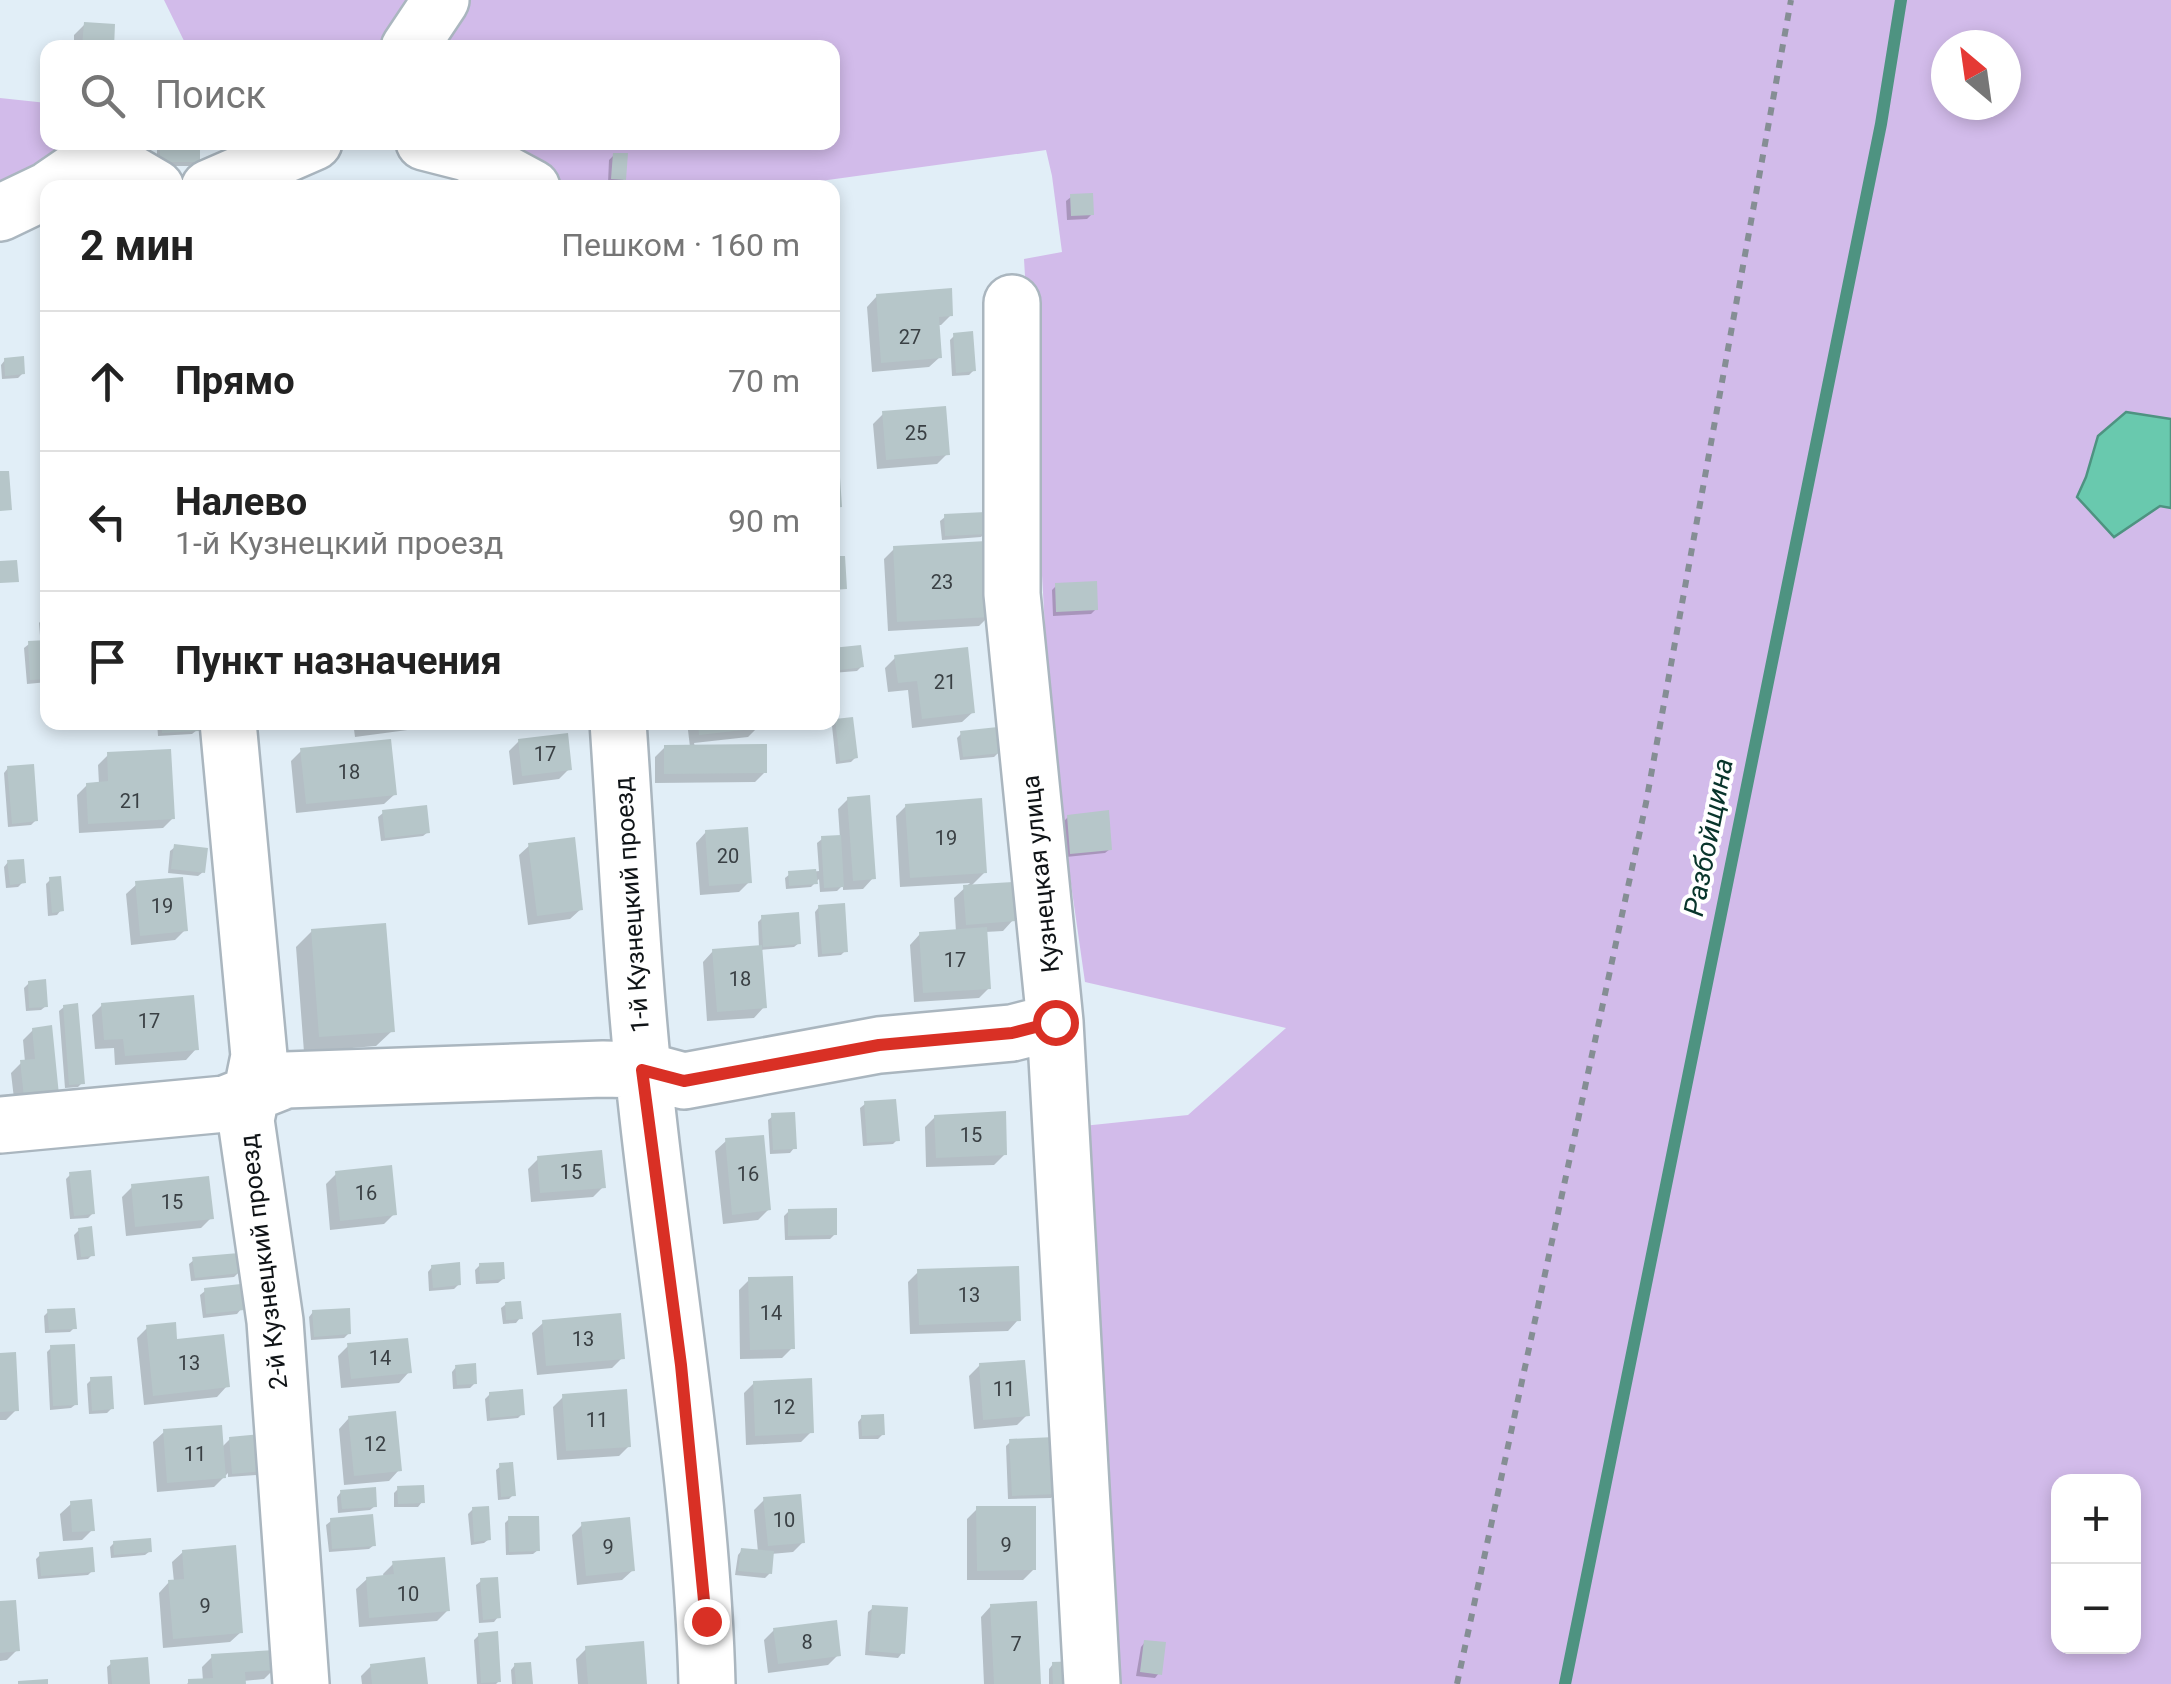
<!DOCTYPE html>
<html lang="ru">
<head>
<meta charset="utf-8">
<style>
	body { margin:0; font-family:Roboto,sans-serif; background:#f2f2f2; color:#222 }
	.controls { position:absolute; right:30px; bottom:30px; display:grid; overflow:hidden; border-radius:20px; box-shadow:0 5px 15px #0003 }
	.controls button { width:90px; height:90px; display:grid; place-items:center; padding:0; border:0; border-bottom:2px solid #e0e0e0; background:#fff; color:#222; font:50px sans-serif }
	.compass { position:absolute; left:1931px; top:30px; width:90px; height:90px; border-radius:50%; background:#fff; box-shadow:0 5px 15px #0003; rotate:331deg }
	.stop { position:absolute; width:30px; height:30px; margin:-22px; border:8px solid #d93025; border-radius:50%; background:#fff }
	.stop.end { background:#d93025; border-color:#fff; box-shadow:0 2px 10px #0008 }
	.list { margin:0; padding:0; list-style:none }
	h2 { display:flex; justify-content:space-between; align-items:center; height:130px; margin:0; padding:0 40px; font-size:42px }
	h2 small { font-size:32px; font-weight:400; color:#767676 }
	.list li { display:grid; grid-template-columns:65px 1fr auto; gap:30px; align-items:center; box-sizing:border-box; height:140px; padding:0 40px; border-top:2px solid #e0e0e0 }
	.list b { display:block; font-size:38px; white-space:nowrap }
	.list p { margin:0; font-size:32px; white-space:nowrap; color:#767676 }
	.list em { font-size:32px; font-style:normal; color:#767676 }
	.icon { flex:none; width:55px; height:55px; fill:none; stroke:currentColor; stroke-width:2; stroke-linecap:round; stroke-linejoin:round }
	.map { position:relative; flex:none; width:2171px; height:1684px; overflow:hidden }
	.search { position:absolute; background:#fff; box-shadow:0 5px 15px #0003; left:40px; top:40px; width:800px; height:110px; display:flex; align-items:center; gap:25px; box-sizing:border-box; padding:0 35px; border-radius:20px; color:#767676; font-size:38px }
	.panel { position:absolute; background:#fff; box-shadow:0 5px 15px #0003; left:40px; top:180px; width:800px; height:550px; border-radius:20px }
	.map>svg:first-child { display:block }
	.green { fill:#d2bbea; fill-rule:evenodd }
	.water { fill:#69c9ae; stroke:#4e9381; stroke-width:2.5 }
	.shadow { fill:#0003 }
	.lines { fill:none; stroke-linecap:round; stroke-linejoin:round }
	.stream { stroke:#4e9381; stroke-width:12 }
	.building { fill:#b6c6c9 }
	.minor-casing { stroke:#aab6bf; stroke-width:60 }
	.path { stroke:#858e94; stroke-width:6; stroke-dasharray:8 8; stroke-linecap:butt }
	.minor { stroke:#fff; stroke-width:55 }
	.route { stroke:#d93025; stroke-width:12 }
	.labels { text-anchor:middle; stroke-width:8; stroke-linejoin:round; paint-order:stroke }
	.number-label { font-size:20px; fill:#3a4044 }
	.street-label { font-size:25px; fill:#101417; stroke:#fff }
	.water-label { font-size:28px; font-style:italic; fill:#08352b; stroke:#fff }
</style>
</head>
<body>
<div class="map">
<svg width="2171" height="1684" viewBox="0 0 2171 1684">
	<rect width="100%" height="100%" fill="#e1eef7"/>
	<path class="green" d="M164 0H2171V1684H1119L1083 1126 1188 1115 1286 1028 1085 982 1052 751 1024 259 1062 252 1052 176 1046 150 777 187H541L468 143 832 142V48L187 47ZM1946 45H2006V105H1946ZM2058 1482H2134V1646H2058Z
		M0 98 47 103 48 142 112 143 48 188 47 223H26L0 231Z"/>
	<path class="water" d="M2126 412 2171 419V508L2160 506 2114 537 2077 497 2086 477 2098 436Z"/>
	<path class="shadow" d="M85 24 112 48H74V35Z
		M157 142H197L198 161 193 166H157Z
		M614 155 624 179 619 184 608 183 609 160Z
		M1071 197 1092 214 1087 219 1067 220 1066 201Z
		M877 296 951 315 941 325H937L940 357 929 367 872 372 867 307Z
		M954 336 974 370 969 375 952 376 950 340Z
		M5 360 23 373 18 378 2 379 1 365Z
		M884 413 947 454 937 464 877 469 873 424Z
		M945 517 985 533 981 537 942 540 940 521Z
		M894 549 989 616 979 626 888 631 884 559Z
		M1056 586 1096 609 1091 614 1053 616 1052 590Z
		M43 618H48V635L40 636 39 623Z
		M48 642V682L27 684 24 648 29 644Z
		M832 651 861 667 857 671 832 673Z
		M895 658 973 712 962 722 912 728 908 690 888 692 885 668Z
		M157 722H196L197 730 192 734 158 736Z
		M353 722H421L415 729 355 737Z
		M687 722H757L758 727 748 737 694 743 695 747 765 772 755 782 655 783V757L665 747H690Z
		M836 722 855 758 851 762 836 764 832 726Z
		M961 734 999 752 994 757 960 760 957 738Z
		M519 741 569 769 559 779 513 785 509 751Z
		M301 751 395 794 384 804 296 813 291 761Z
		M108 755 173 818 163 828 79 833 77 795 87 785 99 784 98 765Z
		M8 768 36 820 31 825 8 827 4 773Z
		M848 799 873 878 863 889 843 890V885L837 891 820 892 819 879 811 887 786 889 785 878 790 874 819 871 817 843 822 839 840 838 838 809Z
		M906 806 985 872 969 888 1013 920 1003 931 985 932 989 988 979 998 914 1002 910 945 920 934 956 932 954 898 970 883 900 887 896 816Z
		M383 813 428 832 423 836 381 841 378 817Z
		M1068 817 1110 849 1105 853 1066 857 1063 822Z
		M706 832 749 882 739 892 700 895 696 843Z
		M530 845 581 909 570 919 528 925 519 855Z
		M175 847 203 872 198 876 168 873 170 851Z
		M8 862 23 882 18 887 6 888 4 867Z
		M50 880 61 910 57 915 48 916 46 884Z
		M137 884 185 930 175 940 131 945 126 894Z
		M819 907 845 951 841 955 818 957 815 912Z
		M762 918 799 943 794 947 760 950 764 1007 754 1018 707 1021 703 962 713 951 759 948 758 922Z
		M312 931 392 1031 376 1046 304 1052 296 947Z
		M29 983 46 1006 41 1010 26 1011 24 988Z
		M102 1005 196 1049 186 1060 115 1065 114 1048 95 1049 92 1015Z
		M64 1007 82 1083 78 1087 65 1088 59 1011Z
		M33 1030 57 1094 15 1107 11 1073 21 1063 25 1062 23 1040Z
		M865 1104 897 1140 893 1144 863 1146 860 1108Z
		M773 1116 794 1148 790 1153 770 1154 768 1120Z
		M935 1117 1005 1154 994 1165 926 1167 925 1127Z
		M726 1141 769 1209 758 1220 723 1224 715 1151Z
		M538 1159 603 1187 593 1197 531 1202 528 1169Z
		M336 1174 394 1214 384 1224 330 1230 326 1184Z
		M70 1175 93 1213 88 1218 70 1219 66 1179Z
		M132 1187 211 1218 201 1228 126 1236 122 1197Z
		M789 1211 835 1234 830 1239 785 1240 784 1216Z
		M79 1230 92 1255 88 1259 77 1260 74 1235Z
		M194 1260 239 1272 234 1277 191 1281 189 1264Z
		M480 1265 503 1279 498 1283 476 1284 475 1270Z
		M432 1267 459 1284 454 1289 429 1291 428 1272Z
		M918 1272 1018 1320 1008 1331 910 1334 908 1282Z
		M749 1280 792 1348 782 1358 740 1359 739 1290Z
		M205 1291 241 1309 237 1314 203 1318 200 1295Z
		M506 1304 520 1318 516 1323 503 1324 501 1308Z
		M48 1312 74 1328 70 1332 45 1333 44 1316Z
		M313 1312 349 1333 344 1338 311 1340 309 1317Z
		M543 1323 622 1358 612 1368 537 1375 532 1333Z
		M147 1328 175 1342 227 1386 217 1397 144 1405 137 1338Z
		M348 1346 409 1372 399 1383 341 1388 338 1356Z
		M51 1348 76 1404 71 1408 50 1410 47 1352Z
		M0 1356 16 1410 6 1420H0Z
		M980 1365 1027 1415 1017 1425 974 1429 969 1376Z
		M456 1367 475 1383 470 1388 453 1389 452 1372Z
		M91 1380 112 1408 107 1413 89 1414 87 1384Z
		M754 1383 811 1432 801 1442 746 1445 744 1393Z
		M490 1394 522 1414 518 1418 487 1421 485 1399Z
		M563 1397 629 1446 619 1456 557 1460 553 1407Z
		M862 1417 883 1434 878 1439H859L858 1422Z
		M349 1418 399 1470 389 1481 344 1485 339 1429Z
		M164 1432 222 1447 230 1439 261 1470 257 1475 228 1477V1473L214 1487 157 1492 153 1442Z
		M1011 1441 1056 1493 1051 1498 1008 1499 1006 1446Z
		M501 1466 513 1495 509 1499 498 1500 496 1470Z
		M398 1489 422 1502 418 1507H394V1493Z
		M341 1492 375 1506 370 1510 338 1513 337 1497Z
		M764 1500 803 1542 793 1552 771 1554 770 1573 765 1578 735 1575 738 1555 742 1550 758 1552 754 1510Z
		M71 1504 92 1530 82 1540 63 1541 60 1514Z
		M473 1509 489 1539 484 1543 471 1545 468 1514Z
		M977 1509 1034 1569 1023 1580H967V1519Z
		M509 1519 538 1550 533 1554 506 1555 505 1523Z
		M331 1521 374 1545 369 1549 329 1552 326 1525Z
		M582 1525 633 1570 622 1580 577 1585 572 1535Z
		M114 1543 150 1551 145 1555 111 1558 110 1547Z
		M183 1552 241 1632 230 1642 163 1648 159 1593 169 1582H174L172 1562Z
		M41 1554 92 1571 88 1575 38 1579 36 1559Z
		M394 1563 447 1611 437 1621 359 1627 356 1589 367 1579 384 1578 383 1574Z
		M481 1581 498 1617 494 1622 479 1623 476 1585Z
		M0 1604 17 1650 7 1660 0 1661Z
		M991 1606 1039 1684H984L981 1617Z
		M873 1608 902 1653 898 1658 865 1655 868 1612Z
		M774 1630 838 1655 828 1665 768 1673 764 1640Z
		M479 1635 499 1681 496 1684H477L474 1640Z
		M1145 1642 1159 1673 1155 1678 1136 1676 1141 1647Z
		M586 1649 645 1684H578L576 1659Z
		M212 1657 274 1669 264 1679 243 1681V1684H187L189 1682 203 1681 202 1667Z
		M112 1663 147 1684H108L107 1667Z
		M1053 1664 1078 1684H1049V1669Z
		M515 1665 531 1684H512L511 1670Z
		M371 1666 426 1684H362L361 1676Z"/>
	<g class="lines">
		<path class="stream" d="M1565 1684 1881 124 1901 0"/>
	</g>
	<path class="building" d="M84 22 115 24 114 48H82Z
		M160 142H200V162H160Z
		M613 153H628L626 180 611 179Z
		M1093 193 1094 215 1071 216 1070 194Z
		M952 288 953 316 939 317 942 358 881 363 876 294Z
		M973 331 976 371 956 373 953 333Z
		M24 356 25 374 5 376 4 358Z
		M946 406 950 455 886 460 882 411Z
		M832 462H839L842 507 832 508Z
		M0 471H9L12 510 0 511Z
		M986 512 988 534 945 536 944 514Z
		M987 541 991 617 897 622 893 546Z
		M832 556H845L847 589 832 590Z
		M17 560 19 582 0 583V561Z
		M1097 581 1098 610 1056 612 1055 583Z
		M48 640V679L30 680 28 641Z
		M861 645 864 667 833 671 832 648Z
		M968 647 975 713 922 719 917 681 898 683 894 655Z
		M853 717 858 758 840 761 835 719Z
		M161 722H199V731L162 733Z
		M698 722H760L761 728 699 735Z
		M998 727 1002 753 963 757 960 731Z
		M568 733 572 770 522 776 518 739Z
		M391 739 397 795 306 804 300 748Z
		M767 744V773L664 774V745Z
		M171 749 175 819 88 824 86 783 108 781 107 752Z
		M34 764 38 821 12 824 7 766Z
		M870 795 876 879 853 881 847 797Z
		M982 798 987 873 910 878 905 804Z
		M427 805 430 833 385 838 382 810Z
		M1109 810 1112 850 1070 854 1067 815Z
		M748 827 752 883 709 886 705 830Z
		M841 835 844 887 824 888 821 836Z
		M575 837 583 910 537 916 528 843Z
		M174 844 208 848 205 873 171 869Z
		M24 859 26 883 10 885 7 860Z
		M816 869 818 884 789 886 788 871Z
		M61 876 64 911 52 913 49 877Z
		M183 877 188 931 140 936 135 881Z
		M1013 882 1016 921 966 925 963 885Z
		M845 903 848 952 822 954 818 905Z
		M799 912 801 944 763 947 761 915Z
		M386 923 395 1032 319 1037 311 929Z
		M987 927 991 989 923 993 919 932Z
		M762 945 767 1008 717 1012 712 949Z
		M46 979 48 1007 29 1008 28 981Z
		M194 995 199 1050 125 1056 123 1039 104 1040 101 1003Z
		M78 1003 85 1084 69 1085 63 1005Z
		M52 1025 59 1095 24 1098 20 1060 35 1059 32 1028Z
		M896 1099 900 1141 867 1143 864 1101Z
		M1006 1111 1007 1155 936 1158 934 1115Z
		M795 1112 797 1149 773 1150 771 1113Z
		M764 1135 771 1210 732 1215 725 1138Z
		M602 1150 606 1188 540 1193 537 1156Z
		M392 1165 397 1215 340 1221 335 1171Z
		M91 1170 95 1214 74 1216 69 1172Z
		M209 1176 214 1219 135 1227 131 1184Z
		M837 1208V1235L788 1236V1209Z
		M92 1226 95 1256 81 1257 78 1228Z
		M239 1253 241 1273 195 1278 192 1257Z
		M460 1262 461 1285 433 1288 431 1265Z
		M504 1262 505 1279 480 1281 479 1263Z
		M1019 1266 1021 1321 919 1325 917 1269Z
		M793 1276 795 1349 750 1350 748 1277Z
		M241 1284 244 1310 206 1314 204 1288Z
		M521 1301 523 1319 506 1320 505 1302Z
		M75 1308 77 1329 49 1330 47 1309Z
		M350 1308 351 1334 314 1337 312 1310Z
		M621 1313 625 1359 546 1366 542 1320Z
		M176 1322 177 1339 224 1334 230 1387 153 1396 146 1325Z
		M408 1338 412 1373 351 1379 347 1343Z
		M75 1344 78 1405 53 1406 50 1345Z
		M16 1352 19 1411 0 1412V1353Z
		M1025 1360 1030 1416 983 1420 979 1363Z
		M476 1363 477 1384 457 1385 455 1365Z
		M112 1376 114 1409 92 1411 90 1377Z
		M812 1378 814 1433 755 1436 753 1381Z
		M523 1389 525 1415 490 1418 489 1392Z
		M627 1389 631 1447 566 1451 562 1394Z
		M396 1411 402 1471 354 1476 348 1416Z
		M884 1414 885 1435 862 1436 861 1415Z
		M222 1425 226 1478 167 1483 163 1429Z
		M261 1434 264 1471 232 1474 229 1437Z
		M1055 1437 1058 1494 1012 1496 1009 1439Z
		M513 1462 516 1496 501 1497 499 1463Z
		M424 1485 425 1503 398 1504 397 1486Z
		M376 1487 377 1507 342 1509 340 1490Z
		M801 1494 805 1543 768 1546 763 1497Z
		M92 1499 95 1531 72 1532 70 1501Z
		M489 1506 491 1540 474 1542 472 1507Z
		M976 1506H1036V1570L977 1571Z
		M373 1514 376 1546 332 1549 330 1518Z
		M508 1516H539L540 1551 509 1552Z
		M630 1517 635 1571 586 1576 581 1522Z
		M151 1538 152 1552 114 1555 113 1541Z
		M236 1545 243 1633 173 1639 168 1580 184 1579 182 1550Z
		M93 1547 95 1572 41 1576 39 1552Z
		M741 1548 774 1551 772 1574 738 1571Z
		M445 1557 450 1611 369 1618 366 1577 394 1574 392 1561Z
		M498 1577 501 1618 483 1620 480 1578Z
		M16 1600 20 1651 0 1653V1601Z
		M1037 1601 1041 1684H994L990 1604Z
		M872 1605 908 1607 905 1654 869 1651Z
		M837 1620 841 1656 778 1664 773 1628Z
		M498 1631 501 1682 481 1683 478 1633Z
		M1144 1640 1166 1642 1162 1675 1140 1672Z
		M644 1641 647 1684H588L585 1646Z
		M275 1650 276 1670 245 1672 246 1684H188V1679L213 1678 211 1654Z
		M148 1657 150 1684H112L110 1660Z
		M425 1657 428 1684H372L370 1664Z
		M1080 1661 1081 1684H1053L1052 1662Z
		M531 1662 533 1684H516L514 1663Z
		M48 1679V1684H18V1681Z"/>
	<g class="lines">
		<defs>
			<path id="minor" d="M409 48 441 0
				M424 142 467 153 532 188
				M51 188 83 166 127 171 156 188
				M209 188 314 142
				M0 213 48 190
				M1012 303V594L1055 1022 1092 1684
				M228 722 259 1056 246 1120 275 1321 301 1684
				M618 722C627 854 633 986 648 1117 669 1306 702 1494 707 1684
				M0 1125 225 1104 286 1080 603 1069 643 1070 684 1081 879 1045 1012 1033 1055 1022"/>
		</defs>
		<use href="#minor" class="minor-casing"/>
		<path class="path" d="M1457 1684 1646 803 1791 0"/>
		<use href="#minor" class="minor"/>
	</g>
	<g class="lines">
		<path class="route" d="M706 1621 681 1365 642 1070 684 1081 879 1045 1012 1033 1055 1022"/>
	</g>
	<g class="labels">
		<g class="number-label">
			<text x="910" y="344">27</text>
			<text x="916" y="440">25</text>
			<text x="942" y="589">23</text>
			<text x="945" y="689">21</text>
			<text x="545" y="761">17</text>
			<text x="349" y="779">18</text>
			<text x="131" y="808">21</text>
			<text x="946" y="845">19</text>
			<text x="728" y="863">20</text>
			<text x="162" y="913">19</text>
			<text x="955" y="967">17</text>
			<text x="740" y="986">18</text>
			<text x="149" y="1028">17</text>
			<text x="971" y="1142">15</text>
			<text x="571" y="1179">15</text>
			<text x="748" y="1181">16</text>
			<text x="366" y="1200">16</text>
			<text x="172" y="1209">15</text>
			<text x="969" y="1302">13</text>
			<text x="771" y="1320">14</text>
			<text x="583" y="1346">13</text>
			<text x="380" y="1365">14</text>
			<text x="189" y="1370">13</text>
			<text x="1004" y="1396">11</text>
			<text x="784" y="1414">12</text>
			<text x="597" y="1427">11</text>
			<text x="375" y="1451">12</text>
			<text x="195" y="1461">11</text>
			<text x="784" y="1527">10</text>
			<text x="1006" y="1552">9</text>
			<text x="608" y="1554">9</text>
			<text x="408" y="1601">10</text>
			<text x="205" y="1613">9</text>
			<text x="807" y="1649">8</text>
			<text x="1016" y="1651">7</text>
		</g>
		<g class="street-label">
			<text transform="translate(1040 874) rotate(-96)" y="9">Кузнецкая улица</text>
			<text transform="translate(631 905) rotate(-94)" y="9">1-й Кузнецкий проезд</text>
			<text transform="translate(263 1262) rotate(-97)" y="9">2-й Кузнецкий проезд</text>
		</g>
		<g class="water-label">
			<text transform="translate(1708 837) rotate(-79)" y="10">Разбойщина</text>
		</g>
	</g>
</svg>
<div class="controls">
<button>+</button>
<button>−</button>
</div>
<svg class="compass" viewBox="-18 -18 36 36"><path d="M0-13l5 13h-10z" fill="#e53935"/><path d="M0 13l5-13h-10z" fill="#767676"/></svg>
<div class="stop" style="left:1055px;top:1022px"></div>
<div class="stop end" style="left:706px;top:1621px"></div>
<div class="search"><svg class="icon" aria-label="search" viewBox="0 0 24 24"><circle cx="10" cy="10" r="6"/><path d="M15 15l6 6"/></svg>Поиск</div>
<section class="panel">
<h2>2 мин<small>Пешком · 160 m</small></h2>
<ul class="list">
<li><svg class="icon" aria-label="ahead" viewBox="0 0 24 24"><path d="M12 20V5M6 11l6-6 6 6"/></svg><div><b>Прямо</b></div><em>70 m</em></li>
<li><svg class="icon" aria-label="left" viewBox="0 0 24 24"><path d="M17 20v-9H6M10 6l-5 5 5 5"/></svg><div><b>Налево</b><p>1-й Кузнецкий проезд</p></div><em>90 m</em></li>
<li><svg class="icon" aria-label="arrive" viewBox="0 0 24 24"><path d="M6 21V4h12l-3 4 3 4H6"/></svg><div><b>Пункт назначения</b></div></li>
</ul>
</section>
</div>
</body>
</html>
